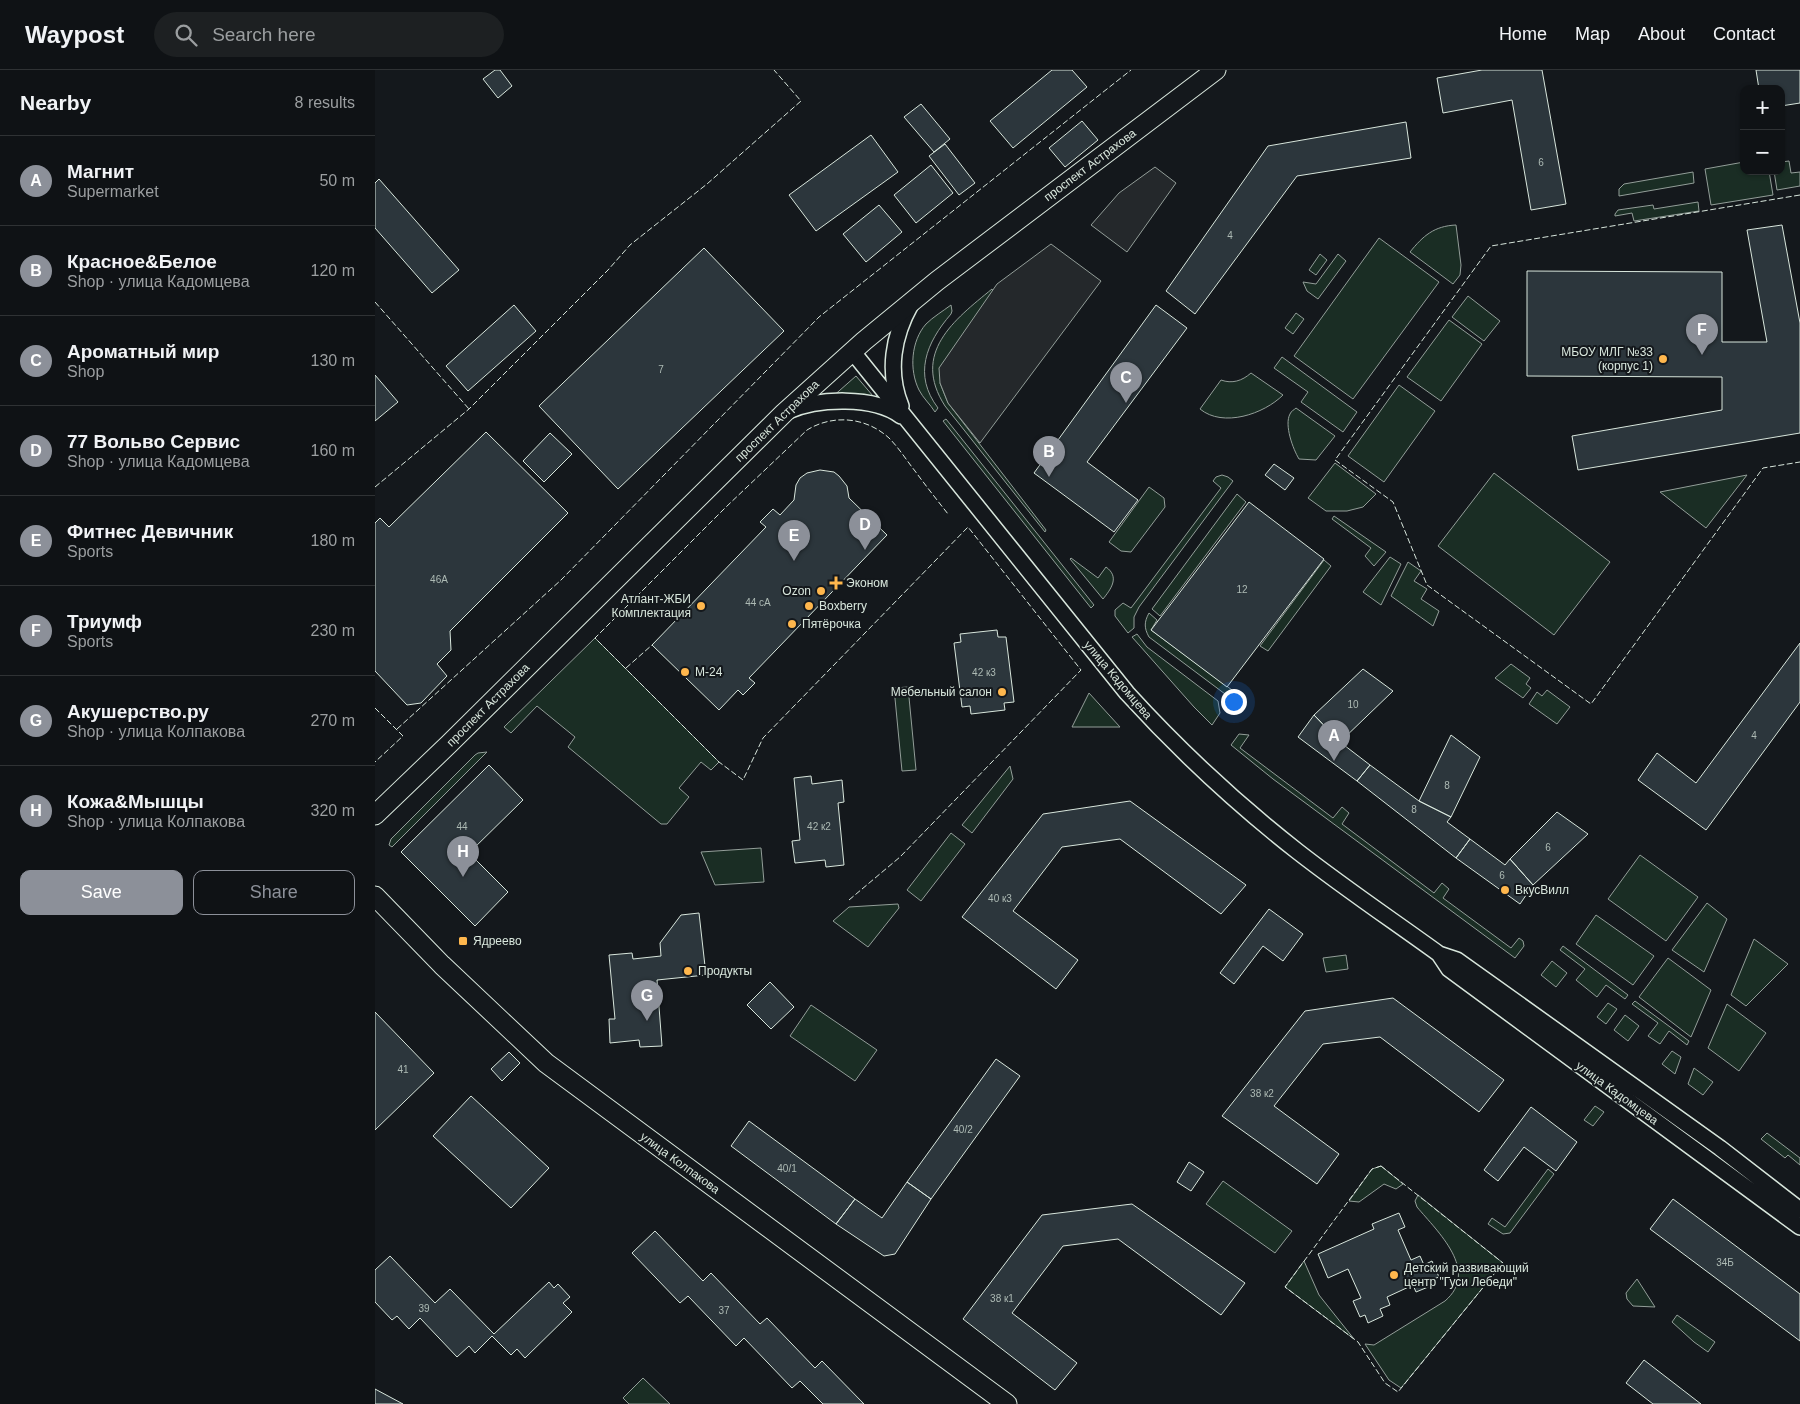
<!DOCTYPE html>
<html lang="en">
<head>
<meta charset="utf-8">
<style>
	body { margin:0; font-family:Arial,sans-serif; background:#1d2022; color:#f1f3f6 }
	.controls { position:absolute; right:15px; top:15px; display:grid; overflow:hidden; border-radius:10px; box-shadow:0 1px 4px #0004 }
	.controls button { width:45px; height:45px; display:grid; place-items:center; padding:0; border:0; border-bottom:1px solid #2f3234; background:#0f1215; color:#f1f3f6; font:25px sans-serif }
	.you { position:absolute; left:858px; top:631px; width:18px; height:18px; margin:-12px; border:4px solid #fff; border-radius:50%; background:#1a73e8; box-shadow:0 0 0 8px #1a73e833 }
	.badge { display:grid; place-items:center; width:32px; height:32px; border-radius:50%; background:#8c9099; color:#fff; font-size:16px; font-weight:700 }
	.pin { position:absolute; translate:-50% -41px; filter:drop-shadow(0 1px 2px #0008) }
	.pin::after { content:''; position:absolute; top:26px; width:18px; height:15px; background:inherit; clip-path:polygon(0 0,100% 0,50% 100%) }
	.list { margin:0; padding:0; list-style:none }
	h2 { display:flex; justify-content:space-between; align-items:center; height:65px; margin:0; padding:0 20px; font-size:21px }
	h2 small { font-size:16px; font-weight:400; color:#9b9ea0 }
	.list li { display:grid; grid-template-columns:32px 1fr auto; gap:15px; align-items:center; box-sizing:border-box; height:90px; padding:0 20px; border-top:1px solid #2f3234 }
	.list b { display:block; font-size:19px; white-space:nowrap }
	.list p { margin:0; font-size:16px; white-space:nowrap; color:#9b9ea0 }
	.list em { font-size:16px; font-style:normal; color:#9b9ea0 }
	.actions { display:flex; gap:10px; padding:15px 20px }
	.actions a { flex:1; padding:11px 0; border:1px solid #8c9099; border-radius:10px; text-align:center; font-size:18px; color:#8c9099 }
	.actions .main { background:#8c9099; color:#fff }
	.icon { flex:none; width:28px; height:28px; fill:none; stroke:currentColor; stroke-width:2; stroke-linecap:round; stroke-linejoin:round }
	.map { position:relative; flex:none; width:1425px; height:1334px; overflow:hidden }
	header { display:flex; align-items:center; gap:30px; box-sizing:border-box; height:70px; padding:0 25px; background:#0f1215; border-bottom:1px solid #2f3234 }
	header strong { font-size:24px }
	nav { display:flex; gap:28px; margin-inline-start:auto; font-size:18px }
	.search { width:350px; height:45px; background:#1d2022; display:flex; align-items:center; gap:12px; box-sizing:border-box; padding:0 18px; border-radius:28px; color:#9b9ea0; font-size:19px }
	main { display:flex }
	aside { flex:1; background:#0f1215 }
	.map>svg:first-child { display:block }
	.green { fill:#1a2d24; stroke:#939e99 }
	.parking { fill:#24282b; stroke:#939e99 }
	.building { fill:#2c363c; stroke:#d8e6dc }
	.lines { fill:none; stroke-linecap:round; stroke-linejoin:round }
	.minor-casing { stroke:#d8e6dc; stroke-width:18 }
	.tertiary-casing { stroke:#d8e6dc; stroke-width:21 }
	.minor { stroke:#14181c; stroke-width:15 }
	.tertiary { stroke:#14181c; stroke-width:19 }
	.fence { stroke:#d8e6dc; stroke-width:1; stroke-dasharray:6 2.5; stroke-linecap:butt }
	.poi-dot { fill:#ffb74d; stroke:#14181c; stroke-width:2 }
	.labels { text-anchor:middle; stroke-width:4; stroke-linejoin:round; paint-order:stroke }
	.number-label { font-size:10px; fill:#adbab4 }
	.street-label { font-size:12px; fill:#d8e6dc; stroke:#14181c }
	.poi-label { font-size:12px; fill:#d8e6dc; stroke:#14181c; text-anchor:start }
</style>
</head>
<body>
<header>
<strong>Waypost</strong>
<div class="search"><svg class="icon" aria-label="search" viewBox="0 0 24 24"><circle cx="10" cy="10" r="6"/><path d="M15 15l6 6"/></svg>Search here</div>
<nav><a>Home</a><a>Map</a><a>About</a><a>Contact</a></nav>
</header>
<main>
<aside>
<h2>Nearby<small>8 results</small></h2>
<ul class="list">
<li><span class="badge">A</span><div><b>Магнит</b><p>Supermarket</p></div><em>50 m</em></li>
<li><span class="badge">B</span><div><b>Красное&amp;Белое</b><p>Shop · улица Кадомцева</p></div><em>120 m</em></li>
<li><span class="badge">C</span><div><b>Ароматный мир</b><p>Shop</p></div><em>130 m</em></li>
<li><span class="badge">D</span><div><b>77 Вольво Сервис</b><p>Shop · улица Кадомцева</p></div><em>160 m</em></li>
<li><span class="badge">E</span><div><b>Фитнес Девичник</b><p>Sports</p></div><em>180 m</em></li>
<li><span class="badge">F</span><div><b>Триумф</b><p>Sports</p></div><em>230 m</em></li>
<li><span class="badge">G</span><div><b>Акушерство.ру</b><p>Shop · улица Колпакова</p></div><em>270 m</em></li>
<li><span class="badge">H</span><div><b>Кожа&amp;Мышцы</b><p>Shop · улица Колпакова</p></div><em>320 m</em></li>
</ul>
<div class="actions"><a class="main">Save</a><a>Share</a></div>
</aside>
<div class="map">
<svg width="1425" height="1334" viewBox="0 0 1425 1334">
	<rect width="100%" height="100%" fill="#14181c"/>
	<path class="green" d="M1414 91 1416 103 1425 102V116L1402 120 1399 101H1406V92Z
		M1369 92V101H1394L1398 125 1336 135 1330 99Z
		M1318 102 1319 113 1244 126V119L1249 114Z
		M1323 132 1324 141 1259 151 1257 143 1240 146V144L1243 140 1278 135 1279 139Z
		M1081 155 1086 195 1085 205 1078 214 1035 182C1048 166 1059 156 1081 155Z
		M1004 168 1064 212 978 329 919 286Z
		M945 184 952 190 941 205 934 200Z
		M963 184 971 191 943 229 932 221 928 212 941 214Z
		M617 219 618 221 565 313 573 333 671 460 670 462 570 336C536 283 579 250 617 219Z
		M1093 226 1125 251 1109 271 1077 247Z
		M576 235 577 241 576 244C551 273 538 305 563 338L560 342C555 334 548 328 544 320 534 300 536 271 551 254 558 247 568 241 576 235Z
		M921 243 929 249 918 264 910 258Z
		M1074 250 1107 274 1066 331 1032 307Z
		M907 287 982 342 968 362 926 332 933 322 899 298Z
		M876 303 908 325C889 344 848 358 825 339L846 310C857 314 867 311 876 303Z
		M481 306 504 333 456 328Z
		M1024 315 1060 341 1009 412 973 386Z
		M921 338 960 366 941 390 924 389C918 379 909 355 915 344 916 341 919 340 921 338Z
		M571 349 719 535 716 538 568 351Z
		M960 393 1001 424 988 437 972 441H951L933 428Z
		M1119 403 1235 492 1179 565 1063 476Z
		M847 405 853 407 858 411 764 537 759 547V558L753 563 740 546V540L748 533 756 538 846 418 838 411 841 407Z
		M1372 405 1331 458 1285 422Z
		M774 417 789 428 790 437 756 482 746 481 734 472Z
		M862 424 871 432 785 546 777 539Z
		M959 446 1011 482 999 496 990 486 996 478 957 449Z
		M1015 487 1026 494 1006 535 988 522Z
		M696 488 723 508 731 497C745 507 736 519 728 529L695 489Z
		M949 490 956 496 893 581 885 576Z
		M1033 492 1046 501 1039 511 1052 519 1046 529 1064 541 1058 556 1016 526Z
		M774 543 782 550 776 560 857 620 858 630 774 567C769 558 769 552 774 543Z
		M762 564 772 577 843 631 845 643 837 655 819 637 757 567Z
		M220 568 344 692 336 700 326 692 304 718 314 727 292 754H286L193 677 200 667 162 636 136 663 129 657Z
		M1136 594 1155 608 1151 614 1156 618 1148 628 1120 608Z
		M533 617 541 700 527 701 519 618Z
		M1172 620 1195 637 1182 654 1154 634 1162 622 1167 626Z
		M714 623 745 657H697Z
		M864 664 874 665 865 678 958 748 967 737 974 743 967 754 1059 823 1067 813 1074 819 1068 828 1136 878 1144 868 1148 871 1149 876 1140 888 898 709 856 675Z
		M112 682 17 777 14 775 16 769 100 685 103 683Z
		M635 696 638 709 597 763 587 755Z
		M576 763 590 774 546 831 532 820Z
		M386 778 389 812 340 815 326 782Z
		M1265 785 1323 827 1291 871 1233 829Z
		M1332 833 1352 849 1329 902 1297 880Z
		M523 834 524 838 493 877 458 851 474 837Z
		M1221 845 1279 886 1258 915 1201 874Z
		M1379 869 1413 894 1371 936 1356 925Z
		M1188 876 1253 925 1250 929 1231 915 1222 927 1201 910 1210 899 1185 880Z
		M971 885 973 899 951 902 948 888Z
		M1293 888 1336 920 1316 967 1264 927Z
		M1177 891 1192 903 1181 917 1166 905Z
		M1260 931 1314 971 1312 975 1294 961 1285 974 1273 966 1283 953 1257 934Z
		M1233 933 1242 939 1231 954 1222 947Z
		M1352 934 1391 963 1364 1001 1333 978Z
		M436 935 502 980 480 1011 415 966Z
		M1250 945 1264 956 1253 971 1239 960Z
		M1297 981 1306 987 1300 1004 1287 994Z
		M1319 998 1338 1012 1328 1025 1313 1014Z
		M1220 1036 1229 1042 1218 1056 1209 1050Z
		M1392 1063 1425 1088V1095L1413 1085 1410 1088 1386 1069Z
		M1006 1096 1028 1114 1021 1119 1009 1114 984 1132 974 1131 997 1099Z
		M1173 1099 1179 1104 1135 1163 1128 1164 1113 1154 1117 1148 1130 1157Z
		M848 1111 917 1161 900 1183 831 1134Z
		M1043 1125 1128 1193 1026 1318 1014 1310 990 1274 999 1275 1070 1231C1105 1201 1063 1162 1042 1137L1040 1131Z
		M929 1191 944 1225 979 1269 910 1217Z
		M1262 1209 1280 1237 1258 1236 1252 1229 1251 1223Z
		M1302 1245 1340 1272 1333 1282 1319 1272 1297 1252Z
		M268 1308 295 1334H254L248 1328Z"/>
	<path class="parking" d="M780 97 801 113 752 182 716 155 744 123Z
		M676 174 726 211 605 373 573 333 565 313 564 298 622 214Z"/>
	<path class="building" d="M120 0H125L137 16 123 28 108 9Z
		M677 0H697L712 17 638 78 615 51Z
		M1107 0H1167L1191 134 1156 140 1137 30 1068 43 1062 8Z
		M1381 0H1425V33L1406 36V19H1384Z
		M546 34 575 69 559 82 529 47Z
		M707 51 723 70 690 97 674 78Z
		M1031 52 1036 88 922 106 820 244 791 221 893 76Z
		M496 65 523 102 441 161 414 125Z
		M570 74 600 113 584 125 554 86Z
		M556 95 578 123 541 153 519 125Z
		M4 109 84 200 57 223 0 158V113Z
		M504 135 527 162 491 192 468 164Z
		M1407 155 1425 253V363L1203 400 1197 366 1347 340V307L1152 306V201L1347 202V272H1392L1372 160Z
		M329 178 409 261 243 419 164 336Z
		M139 235 161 261 93 321 71 296Z
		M781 235 812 258 712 392 763 430 739 462 659 403Z
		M0 305 23 332 0 351Z
		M111 362 193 443 75 561 76 580 62 594 72 606 46 633 32 635 0 601V453L5 448 14 457Z
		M175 363 197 384 169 412 148 391Z
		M899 394 919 408 910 420 890 405Z
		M445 400 459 402 464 406 472 416 474 428 512 465 374 608 380 613 368 625 363 620 344 640 277 575 391 457 385 452 398 439 405 445 419 430 421 415 425 408 432 403Z
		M874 432 949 489 852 617 776 560Z
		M622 560 623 567H631L639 632 629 633 630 640 596 644 595 636 587 637 579 573 586 572 585 564Z
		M1425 573V632L1331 760 1263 710 1282 683 1321 713Z
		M988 599 1018 621 965 672 939 645Z
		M939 645 965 672 995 695 982 711 923 667Z
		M1076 665 1105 687 1076 747 1044 731Z
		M114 695 148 730 94 783 133 822 100 856 26 782Z
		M995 695 1044 731 1076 747 1072 752 1095 769 1081 788 982 711Z
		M436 706 437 714 467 710 469 732 463 733 469 795 451 797 450 790 420 793 417 771 425 770 419 708Z
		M755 731 871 815 846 844 745 769 687 777 638 841 703 890 681 919 587 847 668 744Z
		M1182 742 1213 764 1158 815 1135 789Z
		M1095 769 1130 795 1135 789 1158 815 1145 834 1081 788Z
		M894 839 928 864 908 891 888 876 859 914 845 903Z
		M324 843 331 905 282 910 287 976 265 977 264 970 235 973 234 949H240L234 885 257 883 258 889 286 886 285 873 306 845Z
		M395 912 419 937 396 959 372 935Z
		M1018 928 1129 1010 1104 1042 1005 967 948 974 899 1036 964 1084 942 1114 847 1046 930 941Z
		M0 942 59 1003 0 1060Z
		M134 982 145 993 127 1011 116 999Z
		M621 989 645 1006 556 1129 532 1112Z
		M96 1026 174 1098 136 1138 58 1066Z
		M1156 1037 1202 1072 1181 1101 1149 1077 1123 1111 1109 1100Z
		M374 1051 480 1129 461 1154 356 1076Z
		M814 1092 829 1102 816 1121 802 1112Z
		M532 1112 556 1129 520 1184 509 1186 461 1154 480 1129 507 1148Z
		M1298 1129 1425 1224V1271L1275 1159Z
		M757 1134 870 1213 846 1245 743 1169 688 1176 637 1243 702 1293 680 1320 588 1249 667 1145Z
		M1024 1143 1030 1157 1023 1160 1036 1190 1045 1186 1049 1195 1057 1191 1064 1207 1056 1210 1058 1215 1041 1222 1038 1215 1012 1227 1015 1235 1005 1239 1008 1246 993 1253 990 1245 985 1247 978 1231 986 1228 973 1199 953 1208 943 1184 999 1159 997 1154Z
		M280 1161 328 1211 336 1203 385 1254 392 1248 440 1298 447 1291 489 1334H448L425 1311 417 1318 369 1268 361 1276 313 1226 305 1233 257 1183Z
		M15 1186 60 1233 75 1219 119 1264 174 1212 179 1218 183 1214 195 1227 188 1233 197 1242 150 1288 142 1279 136 1285 117 1266 100 1283 94 1276 82 1287 45 1248 34 1259 22 1246 17 1250 0 1232V1200Z
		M1269 1290 1326 1334H1278L1251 1313Z
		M0 1319 28 1334H0Z"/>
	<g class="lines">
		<defs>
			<path id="minor" d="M477 281 752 623C804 680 862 734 922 781 968 817 1017 850 1064 884L1082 890 1345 1078 1425 1140
				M526 336C512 302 518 266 536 234
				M413 341C443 328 499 326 526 346
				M1064 884 1074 899 1425 1157"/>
			<path id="tertiary" d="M0 745 74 674 409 343 489 271 562 211 841 0
				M0 826 67 895 171 993 632 1334"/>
		</defs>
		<use href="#minor" class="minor-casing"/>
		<use href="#tertiary" class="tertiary-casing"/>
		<use href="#minor" class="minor"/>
		<use href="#tertiary" class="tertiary"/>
		<path class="fence" d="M1425 125 1116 176 960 390 1018 432 1052 515 1216 634 1388 398 1425 392
			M0 232 94 339
			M0 417 94 339 233 200 255 175 332 114 426 31 399 0
			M251 598 277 575
			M0 638 28 666 0 692
			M22 659 186 510 444 247 756 0
			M474 830 525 787 706 600 593 457 388 668 368 710 344 692 220 568 351 437 432 360C458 344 491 347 514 368 524 378 532 391 540 401 551 416 562 430 573 444
			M1006 1096 1128 1193 1023 1322 1010 1313 983 1272 910 1217 997 1099Z"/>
	</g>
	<g class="poi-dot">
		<circle cx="1288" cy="289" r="5"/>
		<path d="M458.5 505.5h5v5h5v5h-5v5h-5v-5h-5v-5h5z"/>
		<circle cx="446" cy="521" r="5"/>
		<circle cx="326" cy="536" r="5"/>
		<circle cx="434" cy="536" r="5"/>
		<circle cx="417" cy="554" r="5"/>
		<circle cx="310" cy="602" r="5"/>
		<circle cx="627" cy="622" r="5"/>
		<circle cx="1130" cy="820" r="5"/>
		<rect x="83" y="866" width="10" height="10" rx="2.5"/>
		<circle cx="313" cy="901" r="5"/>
		<circle cx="1019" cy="1205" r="5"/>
	</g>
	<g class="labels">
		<g class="number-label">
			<text x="1166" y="96">6</text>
			<text x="855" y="169">4</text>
			<text x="286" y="303">7</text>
			<text x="64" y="513">46А</text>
			<text x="867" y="523">12</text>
			<text x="383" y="536">44 сА</text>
			<text x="609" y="606">42 к3</text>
			<text x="978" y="638">10</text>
			<text x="1379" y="669">4</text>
			<text x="1072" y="719">8</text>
			<text x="1039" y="743">8</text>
			<text x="87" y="760">44</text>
			<text x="444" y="760">42 к2</text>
			<text x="1173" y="781">6</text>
			<text x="1127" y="809">6</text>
			<text x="625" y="832">40 к3</text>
			<text x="28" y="1003">41</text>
			<text x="887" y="1027">38 к2</text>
			<text x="588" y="1063">40/2</text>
			<text x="412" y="1102">40/1</text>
			<text x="1350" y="1196">34Б</text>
			<text x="627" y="1232">38 к1</text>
			<text x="49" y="1242">39</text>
			<text x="349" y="1244">37</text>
		</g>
		<g class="street-label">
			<text transform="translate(715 95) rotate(-37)" y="4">проспект Астрахова</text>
			<text transform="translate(402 351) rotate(-44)" y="4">проспект Астрахова</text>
			<text transform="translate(743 610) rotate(50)" y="4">улица Кадомцева</text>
			<text transform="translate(113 635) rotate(-45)" y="4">проспект Астрахова</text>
			<text transform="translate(1242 1023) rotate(36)" y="4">улица Кадомцева</text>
			<text transform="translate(305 1093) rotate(36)" y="4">улица Колпакова</text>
		</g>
		<g class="poi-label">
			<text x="1278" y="286" text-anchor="end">МБОУ МЛГ №33<tspan x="1278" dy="14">(корпус 1)</tspan></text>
			<text x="471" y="517">Эконом</text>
			<text x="436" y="525" text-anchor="end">Ozon</text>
			<text x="316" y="533" text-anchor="end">Атлант-ЖБИ<tspan x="316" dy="14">Комплектация</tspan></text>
			<text x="444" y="540">Boxberry</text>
			<text x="427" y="558">Пятёрочка</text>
			<text x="320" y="606">М-24</text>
			<text x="617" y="626" text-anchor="end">Мебельный салон</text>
			<text x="1140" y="824">ВкусВилл</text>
			<text x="98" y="875">Ядреево</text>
			<text x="323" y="905">Продукты</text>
			<text x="1029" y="1202">Детский развивающий<tspan x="1029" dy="14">центр "Гуси Лебеди"</tspan></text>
		</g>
	</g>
</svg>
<div class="controls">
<button>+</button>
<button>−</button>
</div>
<div class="you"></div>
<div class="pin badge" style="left:959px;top:691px">A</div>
<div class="pin badge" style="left:674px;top:407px">B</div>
<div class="pin badge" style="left:751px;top:333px">C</div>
<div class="pin badge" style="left:490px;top:480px">D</div>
<div class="pin badge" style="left:419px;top:491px">E</div>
<div class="pin badge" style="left:1327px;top:285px">F</div>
<div class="pin badge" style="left:272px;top:951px">G</div>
<div class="pin badge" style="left:88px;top:807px">H</div>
</div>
</main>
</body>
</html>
